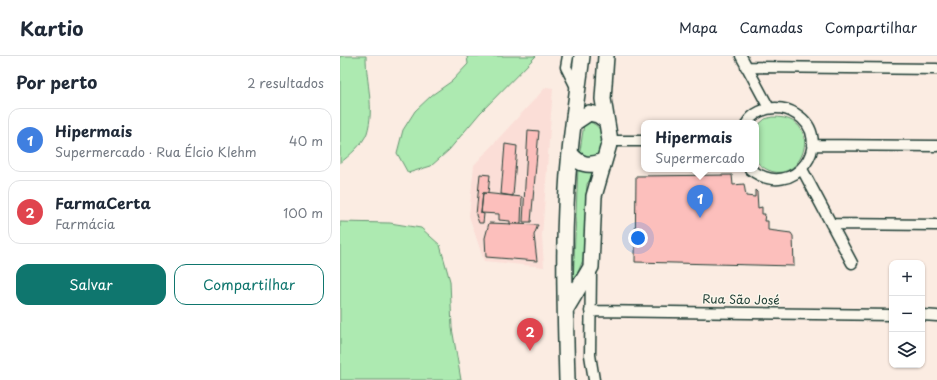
<!DOCTYPE html>
<html lang="pt">
<head>
<meta charset="utf-8">
<style>
	body { margin:0; font-family:"Playpen Sans",sans-serif; background:#f2f2f3; color:#1f2937 }
	.controls { position:absolute; right:12px; bottom:12px; display:grid; overflow:hidden; border-radius:8px; box-shadow:0 1px 3px #0004 }
	.controls button { width:36px; height:36px; display:grid; place-items:center; padding:0; border:0; border-bottom:1px solid #e0e1e3; background:#fff; color:#1f2937; font:20px sans-serif }
	.you { position:absolute; left:298px; top:182px; width:14px; height:14px; margin:-10px; border:3px solid #fff; border-radius:50%; background:#1a73e8; box-shadow:0 0 0 6px #1a73e833 }
	.badge { display:grid; place-items:center; width:26px; height:26px; border-radius:50%; background:#0f766e; color:#fff; font-size:13px; font-weight:700 }
	.pin { position:absolute; translate:-50% -33px; filter:drop-shadow(0 1px 2px #0008) }
	.pin::after { content:''; position:absolute; top:21px; width:14px; height:12px; background:inherit; clip-path:polygon(0 0,100% 0,50% 100%) }
	.popup { position:absolute; left:301px; top:64px; width:118px; height:52px; box-sizing:border-box; display:grid; place-content:center; border-radius:8px; background:#fff; filter:drop-shadow(0 1px 3px #0005); font-size:13px; white-space:nowrap; color:#747a83 }
	.popup b { font-size:15px; color:#1f2937 }
	.popup::after { content:''; position:absolute; left:50%; top:100%; margin-left:-8px; border:8px solid transparent; border-top-color:#fff }
	.list { margin:0; padding:0; list-style:none }
	h2 { display:flex; justify-content:space-between; align-items:center; height:52px; margin:0; padding:0 16px; font-size:17px }
	h2 small { font-size:13px; font-weight:400; color:#747a83 }
	.list li { display:grid; grid-template-columns:26px 1fr auto; gap:12px; align-items:center; box-sizing:border-box; height:64px; margin:0 8px 8px; padding:0 8px; border:1px solid #e0e1e3; border-radius:12px }
	.list b { display:block; font-size:15px; white-space:nowrap }
	.list p { margin:0; font-size:13px; white-space:nowrap; color:#747a83 }
	.list em { font-size:13px; font-style:normal; color:#747a83 }
	.actions { display:flex; gap:8px; padding:12px 16px }
	.actions a { flex:1; padding:9px 0; border:1px solid #0f766e; border-radius:12px; text-align:center; font-size:14px; color:#0f766e }
	.actions .main { background:#0f766e; color:#fff }
	.icon { flex:none; width:22px; height:22px; fill:none; stroke:currentColor; stroke-width:2; stroke-linecap:round; stroke-linejoin:round }
	.map { position:relative; flex:none; width:597px; height:324px; overflow:hidden }
	header { display:flex; align-items:center; gap:24px; box-sizing:border-box; height:56px; padding:0 20px; background:#fff; border-bottom:1px solid #e0e1e3 }
	header strong { font-size:19px }
	nav { display:flex; gap:22px; margin-inline-start:auto; font-size:14px }
	main { display:flex }
	aside { flex:1; background:#fff }
	.map>svg:first-child { display:block }
	.built { fill:#fbded7 }
	.green { fill:#adeab1; stroke:#669472 }
	.building { fill:#fcbfbc; stroke:#1f3d34 }
	.lines { fill:none; stroke-linecap:round; stroke-linejoin:round }
	.minor-casing { stroke:#1f3d34; stroke-width:13 }
	.secondary-casing { stroke:#1f3d34; stroke-width:18 }
	.minor { stroke:#fbf7ec; stroke-width:10 }
	.secondary { stroke:#fbf7ec; stroke-width:15 }
	.labels { text-anchor:middle; stroke-width:3; stroke-linejoin:round; paint-order:stroke }
	.street-label { font-size:12px; fill:#1f3d34; stroke:#fbf7ec }
</style>
</head>
<body>
<header>
<strong>Kartio</strong>
<nav><a>Mapa</a><a>Camadas</a><a>Compartilhar</a></nav>
</header>
<main>
<aside>
<h2>Por perto<small>2 resultados</small></h2>
<ul class="list">
<li><span class="badge" style="background:#3f7fe0">1</span><div><b>Hipermais</b><p>Supermercado · Rua Élcio Klehm</p></div><em>40 m</em></li>
<li><span class="badge" style="background:#e0444e">2</span><div><b>FarmaCerta</b><p>Farmácia</p></div><em>100 m</em></li>
</ul>
<div class="actions"><a class="main">Salvar</a><a>Compartilhar</a></div>
</aside>
<div class="map">
<svg width="597" height="324" viewBox="0 0 597 324">
	<rect width="100%" height="100%" fill="#fbece2"/>
	<filter id="ink" filterUnits="userSpaceOnUse"><feTurbulence type="fractalNoise" baseFrequency=".025" numOctaves="2"/><feDisplacementMap in="SourceGraphic" scale="8" xChannelSelector="R" yChannelSelector="G"/><feConvolveMatrix kernelMatrix="1 2 1 2 8 2 1 2 1" color-interpolation-filters="sRGB"/></filter>
	<g filter="url(#ink)">
		<path class="built" d="M206 31 213 32 202 180 204 211 144 205 129 160 134 109Z"/>
		<path class="green" d="M0 0H26C26 26 35 52 27 77 23 88 9 100 0 107Z
			M127 0H196L140 57 109 94 91 110 68 117 57 97 63 74 75 55 92 39 112 25 128 8Z
			M432 61C493 59 457 147 416 105V71L425 63Z
			M246 65C266 69 267 89 255 103L242 101 240 95 244 68Z
			M238 112 246 115 257 113 247 128 243 204 233 228Z
			M0 166 50 167 81 172 100 189 110 225 112 272 121 324H0Z"/>
		<path class="building" d="M188 74 199 75 191 166H183Z
			M165 88 177 90 173 140 161 138Z
			M140 118 150 119 148 137H143L141 157 144 158 143 167H139L136 159Z
			M392 119 393 129 404 128 406 140 415 141V134L417 136 418 152 422 151V158H425L424 165H428V174L451 177 453 180 454 210 295 206 296 120Z
			M143 137 182 141 181 167 170 168V165L159 164V158L141 157Z
			M149 167 198 169 194 179 197 205 146 201 145 182Z"/>
		<g class="lines">
			<defs>
				<path id="minor" d="M228 0 226 11 237 33
					M401 0 429 52
					M406 11 597 13
					M407 67C413 57 425 52 436 52 443 52 450 54 456 58 497 83 455 148 410 113
					M270 85H304
					M472 89 597 90
					M462 113 512 207
					M491 168 597 169
					M251 214 250 299 254 324
					M250 255 552 259
					M582 259 597 260"/>
				<path id="secondary" d="M234 67 249 57 258 59 265 64
					M230 97C239 109 249 111 263 105
					M226 253 251 211 254 140 270 85 263 43 266 0
					M227 324C225 248 222 172 230 96 233 64 238 32 242 0"/>
			</defs>
			<use href="#minor" class="minor-casing"/>
			<use href="#secondary" class="secondary-casing"/>
			<use href="#minor" class="minor"/>
			<use href="#secondary" class="secondary"/>
		</g>
	</g>
	<g class="labels">
		<g class="street-label">
			<text transform="translate(401 244) rotate(1)" y="4">Rua São José</text>
		</g>
	</g>
</svg>
<div class="controls">
<button>+</button>
<button>−</button>
<button><svg class="icon" aria-label="layers" viewBox="0 0 24 24"><path d="M12 4l9 5-9 5-9-5zM3 14l9 5 9-5"/></svg></button>
</div>
<div class="you"></div>
<div class="pin badge" style="left:360px;top:162px;background:#3f7fe0">1</div>
<div class="popup"><b>Hipermais</b>Supermercado</div>
<div class="pin badge" style="left:190px;top:295px;background:#e0444e">2</div>
</div>
</main>
</body>
</html>
